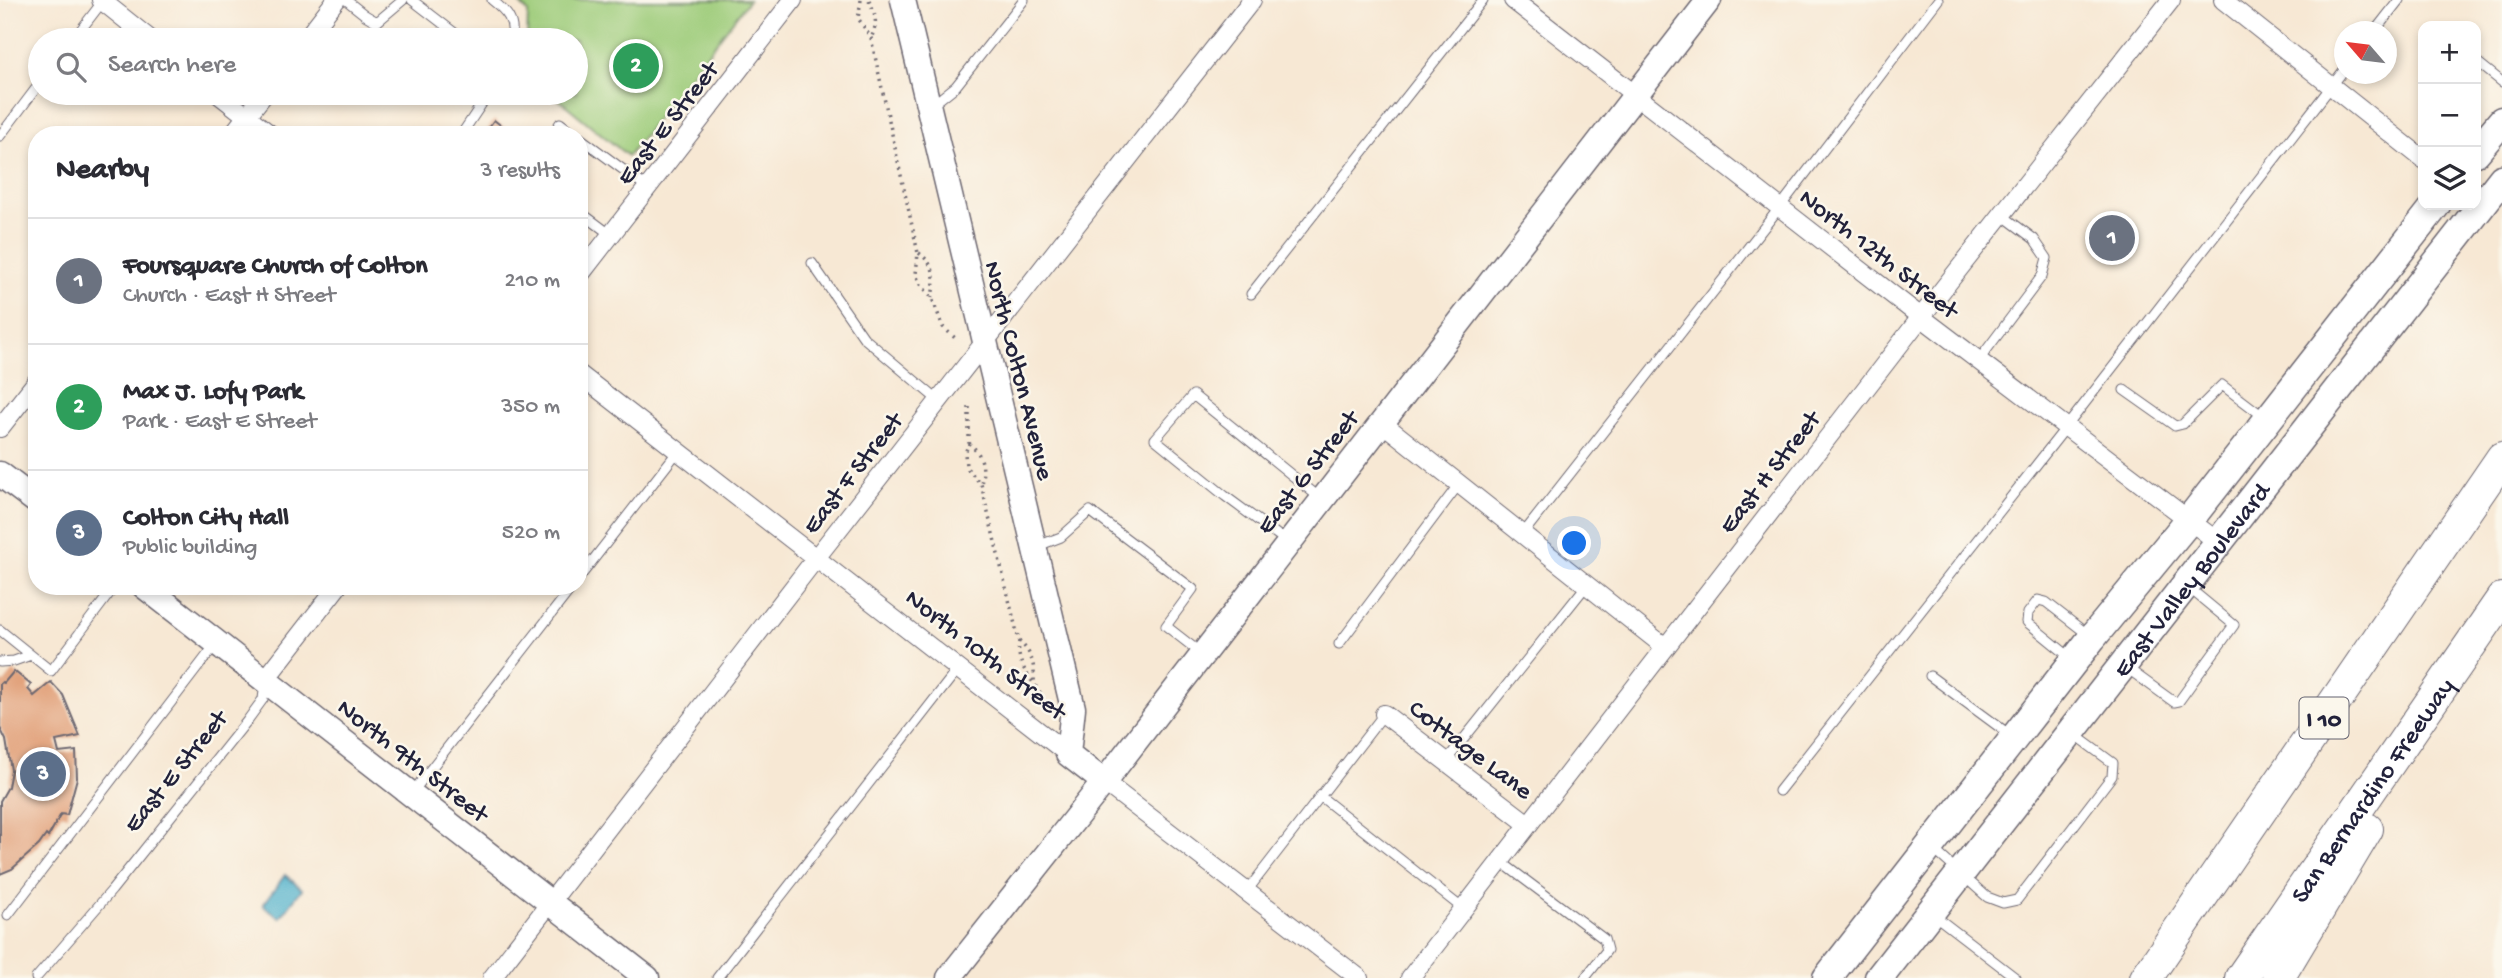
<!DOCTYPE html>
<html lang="en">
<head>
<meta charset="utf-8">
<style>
	body { margin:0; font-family:"Gochi Hand",sans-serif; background:#f2f2f3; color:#2b2b33 }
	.controls { position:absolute; right:21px; top:21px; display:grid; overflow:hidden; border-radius:14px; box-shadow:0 4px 10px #0003 }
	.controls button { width:63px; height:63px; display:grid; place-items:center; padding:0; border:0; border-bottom:2px solid #e1e1e2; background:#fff; color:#2b2b33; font:35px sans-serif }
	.compass { position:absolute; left:2334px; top:21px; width:63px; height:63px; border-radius:50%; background:#fff; box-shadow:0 4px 10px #0003; rotate:298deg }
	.you { position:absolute; left:1575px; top:544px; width:24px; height:24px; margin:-18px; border:5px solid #fff; border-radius:50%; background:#1a73e8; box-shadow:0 0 0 10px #1a73e833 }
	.badge { display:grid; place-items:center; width:46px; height:46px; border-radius:50%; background:#ea580c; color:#fff; font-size:23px; font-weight:700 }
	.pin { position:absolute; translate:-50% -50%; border:4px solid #fff; box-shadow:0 2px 7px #0006 }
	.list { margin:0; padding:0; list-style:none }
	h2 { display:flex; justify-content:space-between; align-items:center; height:91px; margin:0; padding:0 28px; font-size:30px }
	h2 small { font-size:23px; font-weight:400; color:#7c7c81 }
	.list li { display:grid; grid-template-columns:46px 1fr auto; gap:21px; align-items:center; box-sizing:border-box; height:126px; padding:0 28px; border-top:2px solid #e1e1e2 }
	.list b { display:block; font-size:26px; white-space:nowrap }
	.list p { margin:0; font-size:23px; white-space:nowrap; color:#7c7c81 }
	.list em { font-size:23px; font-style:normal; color:#7c7c81 }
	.icon { flex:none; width:38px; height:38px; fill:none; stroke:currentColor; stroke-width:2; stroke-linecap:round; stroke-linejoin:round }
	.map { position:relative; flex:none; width:2502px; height:978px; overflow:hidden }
	.search { position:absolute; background:#fff; box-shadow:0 4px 10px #0003; left:28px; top:28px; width:560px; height:77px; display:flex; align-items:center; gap:18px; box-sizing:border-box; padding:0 24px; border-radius:38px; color:#7c7c81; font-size:26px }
	.panel { position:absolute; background:#fff; box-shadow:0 4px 10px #0003; left:28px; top:126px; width:560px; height:469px; border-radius:28px }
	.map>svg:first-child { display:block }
	.green { fill:#9ecc7a; stroke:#60775a; stroke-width:2 }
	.water { fill:#4bafca; stroke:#366882; stroke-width:2 }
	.building { fill:#e2a37d }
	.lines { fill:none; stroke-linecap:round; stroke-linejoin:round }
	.lane-casing { stroke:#6d6771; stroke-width:11 }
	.street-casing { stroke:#6d6771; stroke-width:20 }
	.secondary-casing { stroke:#6d6771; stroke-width:27 }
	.primary-casing { stroke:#6d6771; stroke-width:31 }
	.highway-casing { stroke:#6d6771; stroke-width:34 }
	.path { stroke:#6d6771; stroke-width:3.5; stroke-dasharray:2 5; stroke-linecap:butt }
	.lane { stroke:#fff; stroke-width:9 }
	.street { stroke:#fff; stroke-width:18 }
	.secondary { stroke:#fff; stroke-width:24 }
	.primary { stroke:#fff; stroke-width:28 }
	.highway { stroke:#fff; stroke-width:32 }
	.labels { text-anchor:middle; stroke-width:5; stroke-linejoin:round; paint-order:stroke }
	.shield { fill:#fbf7ec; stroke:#636270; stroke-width:2 }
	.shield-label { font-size:24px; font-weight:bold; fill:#22223b }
	.street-label { font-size:26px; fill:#22223b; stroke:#fbf7ec }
</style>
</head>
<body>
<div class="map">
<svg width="2502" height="978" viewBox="0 0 2502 978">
	<rect width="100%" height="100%" fill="#fbf7ec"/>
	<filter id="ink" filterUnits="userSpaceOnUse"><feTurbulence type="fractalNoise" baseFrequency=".0143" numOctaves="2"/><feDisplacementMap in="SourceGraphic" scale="14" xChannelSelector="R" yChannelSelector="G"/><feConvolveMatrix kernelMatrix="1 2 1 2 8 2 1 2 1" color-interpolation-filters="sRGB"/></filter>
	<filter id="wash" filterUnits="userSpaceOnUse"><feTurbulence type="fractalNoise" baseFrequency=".00686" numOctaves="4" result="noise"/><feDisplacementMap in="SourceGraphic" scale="28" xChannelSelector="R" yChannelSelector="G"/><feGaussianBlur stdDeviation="1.57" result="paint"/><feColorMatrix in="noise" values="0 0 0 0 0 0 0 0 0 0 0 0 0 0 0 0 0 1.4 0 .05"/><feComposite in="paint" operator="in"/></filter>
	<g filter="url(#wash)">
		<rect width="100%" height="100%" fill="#f7e8d4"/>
		<path class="green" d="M516 0H749L628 156 551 93H576V40H527L528 12Z"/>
		<path class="water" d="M285 875 302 889 280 918 263 905Z"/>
		<g id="blocks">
			<path class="building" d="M494 120 513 135H483Z
				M14 671 31 685 28 689 34 696 51 682 63 695 80 736 56 741 59 753 76 751 77 778 67 815 61 814 48 837 46 835 39 845 12 869 0 874V801L8 787 11 770 6 740 0 728V684L2 682 4 683Z"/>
		</g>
	</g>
	<g filter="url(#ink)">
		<use href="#blocks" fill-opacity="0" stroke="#6d6771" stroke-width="2"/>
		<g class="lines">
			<defs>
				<path id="lane" d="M346 0 365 15 377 22 403 0
					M412 0 464 40
					M492 0C506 11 516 21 511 40
					M2374 32 2399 0
					M73 40 103 1
					M2476 61 2502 82
					M931 106 956 86 1024 0
					M461 135 489 93
					M552 135 560 123 576 135
					M0 136 40 83
					M579 137 648 188
					M579 211 611 235
					M812 263 864 338 940 402
					M1251 294 1483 0
					M1979 360 2042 276 2047 258 2034 239 2002 215
					M2124 390 2175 426 2183 424 2222 385 2264 417
					M1522 535 1780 207 1938 0
					M1286 541 1225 496 1155 439 1193 395 1320 498
					M1035 547 1061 537 1090 511 1193 589 1166 626 1202 654
					M579 578 678 451
					M0 630 51 671 115 586
					M1339 644 1459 484
					M2071 658 2027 622 2028 613 2038 600 2046 602 2091 637
					M0 662 14 661 31 655
					M2127 668 2174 702 2179 701 2234 625 2188 587
					M1930 676 2010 735
					M1446 761 1586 586
					M1779 791 2067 426 2344 70
					M412 793 573 586
					M1320 796 1462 908
					M1932 848 1987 897 2003 903 2017 900 2112 776 2113 763 2072 733
					M1500 861 1604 939 1607 950 1585 978
					M1247 891 1384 714
					M8 915 215 645
					M1934 915 2016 978
					M36 978 112 890 247 721 263 699 265 683
					M717 978 958 669"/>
				<path id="street" d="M101 0 151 40
					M1513 0 1921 317 2218 542
					M2223 0 2423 159
					M305 40 336 0
					M217 93 271 135
					M232 135 265 93
					M579 276 793 0
					M579 374 1068 754
					M1381 422 1665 647
					M0 428 37 381
					M265 680 338 586
					M1384 714 1528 824
					M1104 782 1359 978
					M492 978 816 558 1252 0
					M1410 978 1921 317 2171 0"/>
				<path id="secondary" d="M903 0 1073 708 1068 754 1104 782
					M0 474 37 502
					M144 586 647 978
					M949 978 1104 782 1709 0"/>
				<g id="primary">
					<path d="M2476 152 2502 121"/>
					<path d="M1827 978 2092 638 2190 519 2436 205"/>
					<path id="s1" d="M1879 978 2502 179"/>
				</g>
				<g id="highway">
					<path d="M2146 978 2502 458"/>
					<path id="s2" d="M2241 978 2502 599"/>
					<path d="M2278 978 2367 829"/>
				</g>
			</defs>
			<use href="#lane" class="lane-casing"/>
			<use href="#street" class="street-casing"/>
			<use href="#secondary" class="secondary-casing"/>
			<use href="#primary" class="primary-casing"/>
			<use href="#highway" class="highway-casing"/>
			<path class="path" d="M861 0 858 18 871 38 918 253 916 274 919 282 932 298 943 327 955 338
				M869 0C876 14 878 24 871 38
				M919 253C937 267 935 277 932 298
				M969 407V443L965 453 966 467 981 484 1019 641C1016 665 1029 675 1041 694
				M969 443C983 455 985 467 981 484
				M1019 641C1032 653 1035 665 1034 683"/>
			<use href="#lane" class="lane"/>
			<use href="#street" class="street"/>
			<use href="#secondary" class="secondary"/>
			<use href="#primary" class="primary"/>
			<use href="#highway" class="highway"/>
		</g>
	</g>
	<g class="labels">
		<rect class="shield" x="2299.5" y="697.5" width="49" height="41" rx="5"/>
		<g class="shield-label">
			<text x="2324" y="726">I 10</text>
		</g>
		<g class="street-label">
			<text transform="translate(666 122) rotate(-52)" y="9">East E Street</text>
			<text transform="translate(1880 252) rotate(38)" y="9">North 12th Street</text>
			<text transform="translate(1021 370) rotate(76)" y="9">North Colton Avenue</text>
			<text transform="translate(1306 471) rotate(-52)" y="9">East G Street</text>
			<text transform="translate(1768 471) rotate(-52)" y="9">East H Street</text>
			<text transform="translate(851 472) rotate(-52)" y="9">East F Street</text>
			<text dy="9" stroke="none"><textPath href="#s1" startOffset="506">East Valley Boulevard</textPath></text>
			<text transform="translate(987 653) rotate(38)" y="9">North 10th Street</text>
			<text transform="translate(1472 748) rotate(37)" y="9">Cottage Lane</text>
			<text transform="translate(414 759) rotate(38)" y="9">North 9th Street</text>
			<text transform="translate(174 770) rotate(-51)" y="9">East E Street</text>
			<text dy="9" stroke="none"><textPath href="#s2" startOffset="229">San Bernardino Freeway</textPath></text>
		</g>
	</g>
</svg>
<div class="controls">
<button>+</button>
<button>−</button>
<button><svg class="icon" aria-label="layers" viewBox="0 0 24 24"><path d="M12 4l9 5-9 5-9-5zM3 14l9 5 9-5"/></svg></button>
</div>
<svg class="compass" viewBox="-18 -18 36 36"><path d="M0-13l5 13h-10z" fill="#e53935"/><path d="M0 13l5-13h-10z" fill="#7c7c81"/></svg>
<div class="you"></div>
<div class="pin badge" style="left:2112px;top:238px;background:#6b7280">1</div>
<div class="pin badge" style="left:636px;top:66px;background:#2e9e5b">2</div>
<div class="pin badge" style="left:43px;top:774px;background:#5c6f8a">3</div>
<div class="search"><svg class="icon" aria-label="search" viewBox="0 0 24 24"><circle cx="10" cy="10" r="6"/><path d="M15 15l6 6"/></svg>Search here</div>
<section class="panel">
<h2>Nearby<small>3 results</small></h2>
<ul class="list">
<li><span class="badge" style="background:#6b7280">1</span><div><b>Foursquare Church of Colton</b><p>Church · East H Street</p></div><em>210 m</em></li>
<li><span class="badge" style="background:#2e9e5b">2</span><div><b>Max J. Lofy Park</b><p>Park · East E Street</p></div><em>350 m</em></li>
<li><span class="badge" style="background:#5c6f8a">3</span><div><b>Colton City Hall</b><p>Public building</p></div><em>520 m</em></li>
</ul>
</section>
</div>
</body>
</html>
